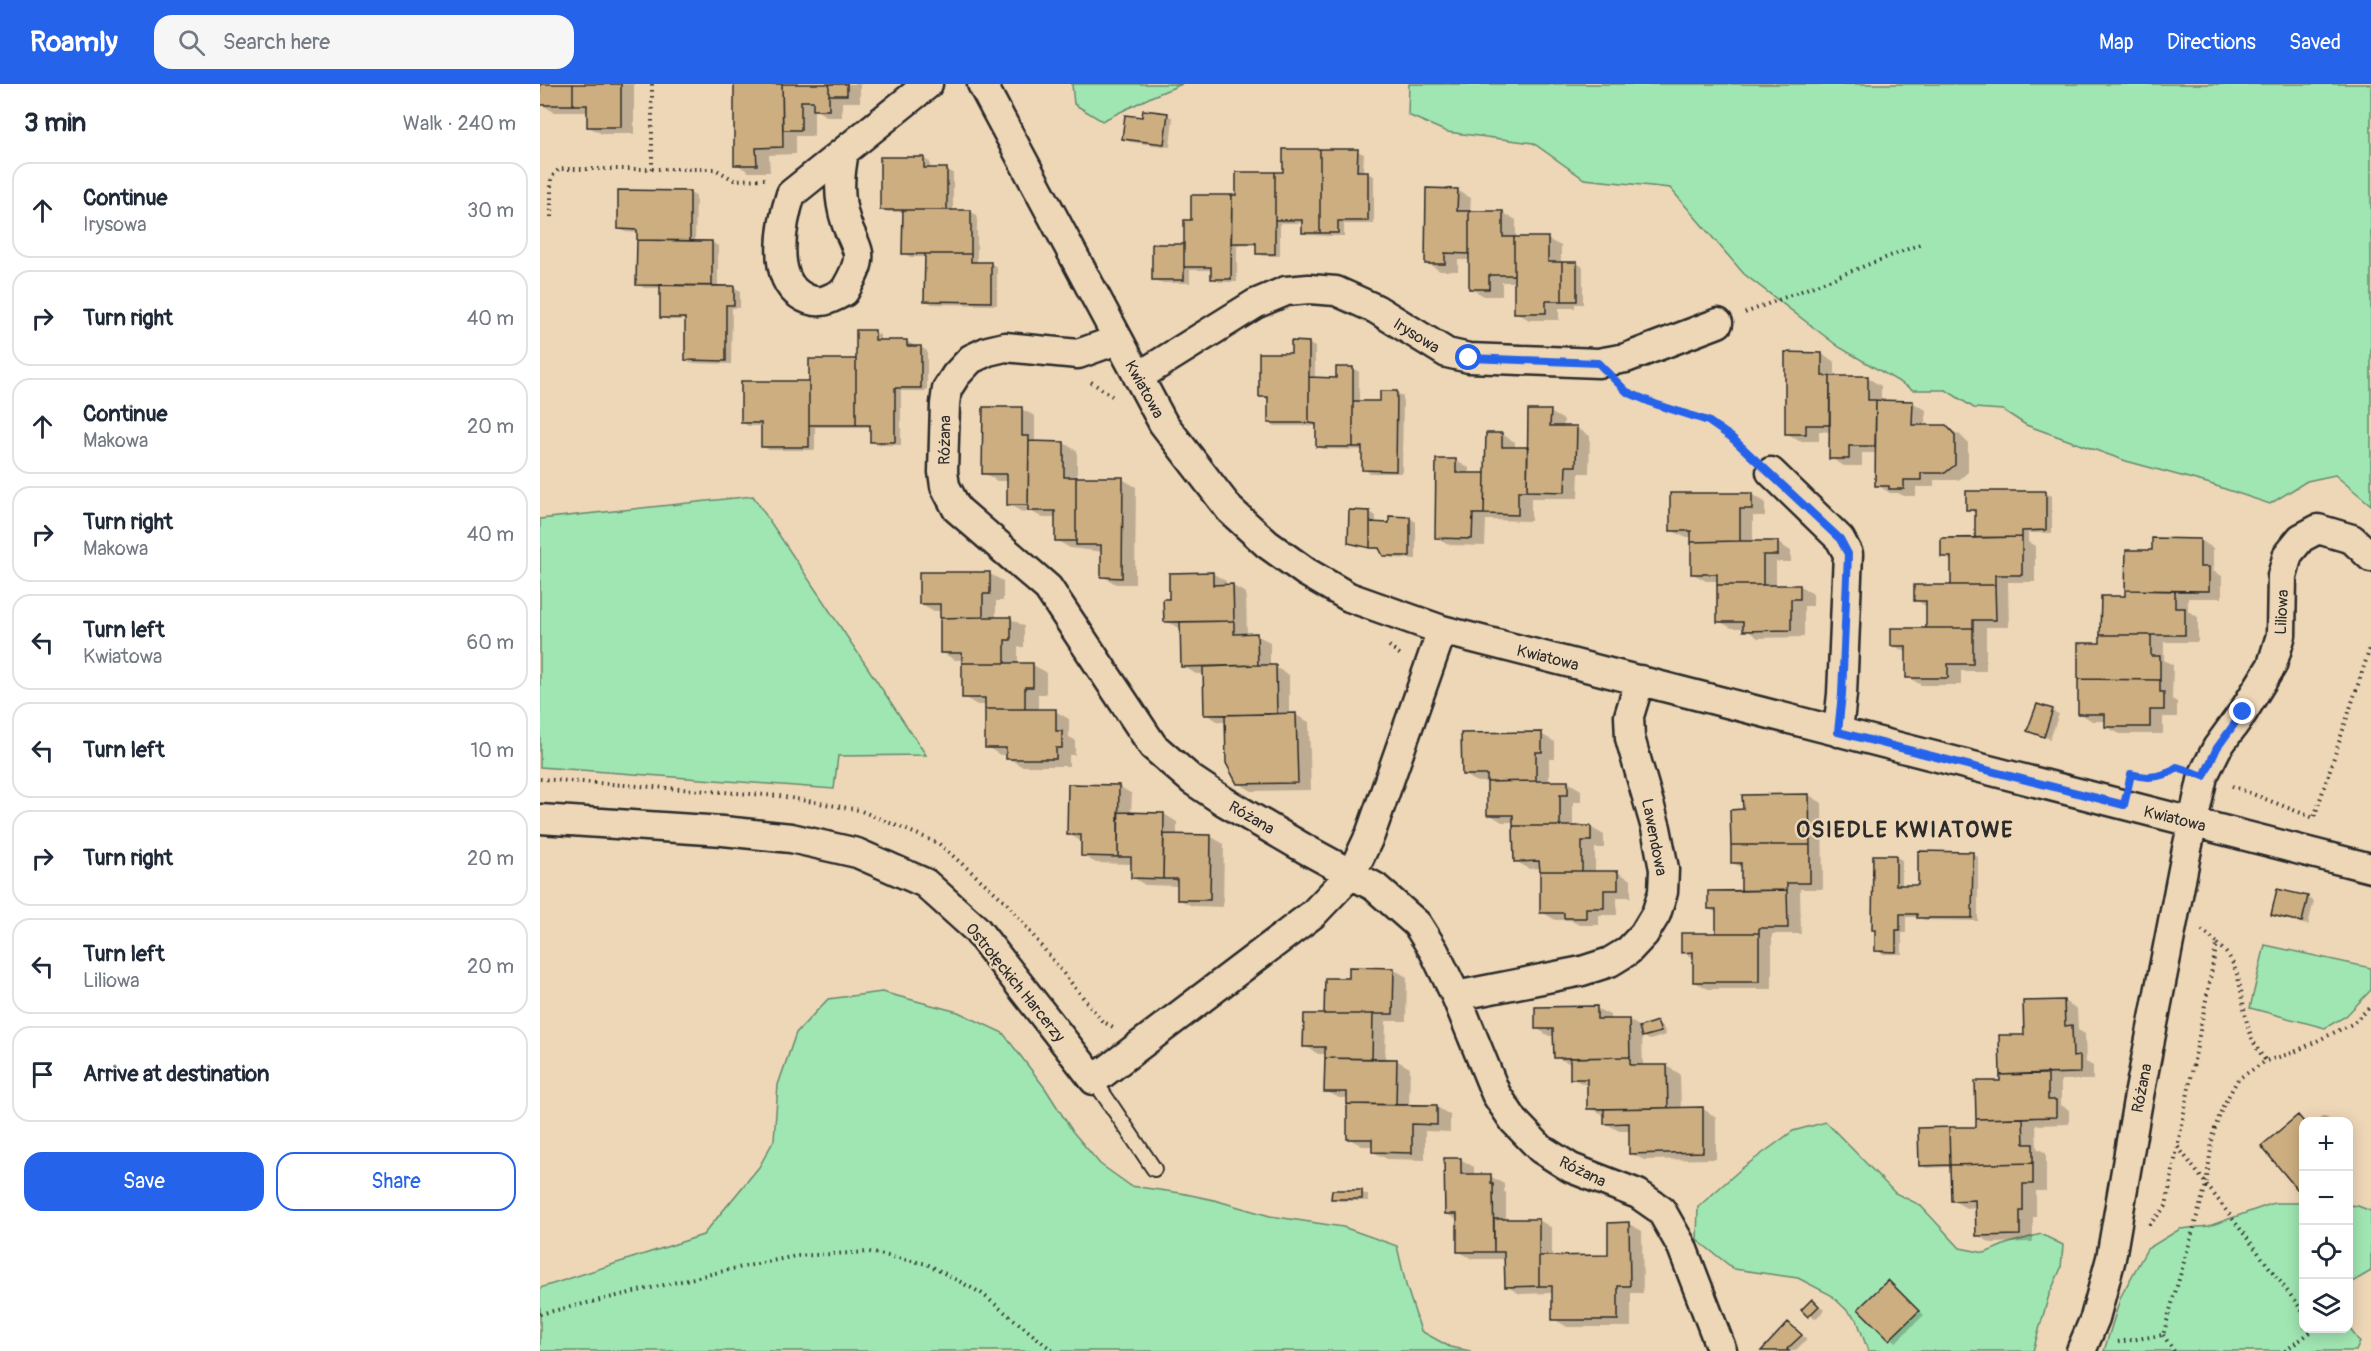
<!DOCTYPE html>
<html lang="en">
<head>
<meta charset="utf-8">
<style>
	body { margin:0; font-family:Pangolin,sans-serif; background:#f6f6f7; color:#1f2937 }
	.controls { position:absolute; right:18px; bottom:18px; display:grid; overflow:hidden; border-radius:12px; box-shadow:0 3px 15px #0003 }
	.controls button { width:54px; height:54px; display:grid; place-items:center; padding:0; border:0; border-bottom:2px solid #e0e1e3; background:#fff; color:#1f2937; font:30px sans-serif }
	.stop { position:absolute; width:18px; height:18px; margin:-14px; border:4px solid #2563eb; border-radius:50%; background:#fff }
	.stop.end { background:#2563eb; border-color:#fff; box-shadow:0 2px 6px #0008 }
	.list { margin:0; padding:0; list-style:none }
	h2 { display:flex; justify-content:space-between; align-items:center; height:78px; margin:0; padding:0 24px; font-size:26px }
	h2 small { font-size:20px; font-weight:400; color:#747a83 }
	.list li { display:grid; grid-template-columns:39px 1fr auto; gap:18px; align-items:center; box-sizing:border-box; height:96px; margin:0 12px 12px; padding:0 12px; border:2px solid #e0e1e3; border-radius:18px }
	.list b { display:block; font-size:22px; white-space:nowrap }
	.list p { margin:0; font-size:20px; white-space:nowrap; color:#747a83 }
	.list em { font-size:20px; font-style:normal; color:#747a83 }
	.actions { display:flex; gap:12px; padding:18px 24px }
	.actions a { flex:1; padding:14px 0; border:2px solid #2563eb; border-radius:18px; text-align:center; font-size:21px; color:#2563eb }
	.actions .main { background:#2563eb; color:#fff }
	.icon { flex:none; width:33px; height:33px; fill:none; stroke:currentColor; stroke-width:2; stroke-linecap:round; stroke-linejoin:round }
	.map { position:relative; flex:none; width:1831px; height:1267px; overflow:hidden }
	header { display:flex; align-items:center; gap:36px; box-sizing:border-box; height:84px; padding:0 30px; background:#2563eb; color:#fff }
	header strong { font-size:28px }
	nav { display:flex; gap:33px; margin-inline-start:auto; font-size:21px }
	.search { width:420px; height:54px; background:#f6f6f7; display:flex; align-items:center; gap:15px; box-sizing:border-box; padding:0 21px; border-radius:18px; color:#747a83; font-size:22px }
	main { display:flex }
	aside { flex:1; background:#fff }
	.map>svg:first-child { display:block }
	.green { fill:#a0e6b2; stroke:#66886e; stroke-width:1.5 }
	.shadow { fill:#0003 }
	.building { fill:#cdae81; stroke:#2b2b2b; stroke-width:1.5 }
	.lines { fill:none; stroke-linecap:round; stroke-linejoin:round }
	.lane-casing { stroke:#2b2b2b; stroke-width:18 }
	.street-casing { stroke:#2b2b2b; stroke-width:33 }
	.path { stroke:#2b2b2b; stroke-width:4; stroke-dasharray:1.5 4.5; stroke-linecap:butt }
	.lane { stroke:#eed7b7; stroke-width:14 }
	.street { stroke:#eed7b7; stroke-width:28 }
	.route { stroke:#2563eb; stroke-width:8 }
	.labels { text-anchor:middle; stroke-width:4.5; stroke-linejoin:round; paint-order:stroke }
	.street-label { font-size:16px; fill:#2b2b2b; stroke:#eed7b7 }
	.district-label { font-size:22px; font-weight:bold; letter-spacing:1.5px; fill:#2b2b2b; stroke:#eed7b7 }
</style>
</head>
<body>
<header>
<strong>Roamly</strong>
<div class="search"><svg class="icon" aria-label="search" viewBox="0 0 24 24"><circle cx="10" cy="10" r="6"/><path d="M15 15l6 6"/></svg>Search here</div>
<nav><a>Map</a><a>Directions</a><a>Saved</a></nav>
</header>
<main>
<aside>
<h2>3 min<small>Walk · 240 m</small></h2>
<ul class="list">
<li><svg class="icon" aria-label="ahead" viewBox="0 0 24 24"><path d="M12 20V5M6 11l6-6 6 6"/></svg><div><b>Continue</b><p>Irysowa</p></div><em>30 m</em></li>
<li><svg class="icon" aria-label="right" viewBox="0 0 24 24"><path d="M7 20v-9h11M14 6l5 5-5 5"/></svg><div><b>Turn right</b></div><em>40 m</em></li>
<li><svg class="icon" aria-label="ahead" viewBox="0 0 24 24"><path d="M12 20V5M6 11l6-6 6 6"/></svg><div><b>Continue</b><p>Makowa</p></div><em>20 m</em></li>
<li><svg class="icon" aria-label="right" viewBox="0 0 24 24"><path d="M7 20v-9h11M14 6l5 5-5 5"/></svg><div><b>Turn right</b><p>Makowa</p></div><em>40 m</em></li>
<li><svg class="icon" aria-label="left" viewBox="0 0 24 24"><path d="M17 20v-9H6M10 6l-5 5 5 5"/></svg><div><b>Turn left</b><p>Kwiatowa</p></div><em>60 m</em></li>
<li><svg class="icon" aria-label="left" viewBox="0 0 24 24"><path d="M17 20v-9H6M10 6l-5 5 5 5"/></svg><div><b>Turn left</b></div><em>10 m</em></li>
<li><svg class="icon" aria-label="right" viewBox="0 0 24 24"><path d="M7 20v-9h11M14 6l5 5-5 5"/></svg><div><b>Turn right</b></div><em>20 m</em></li>
<li><svg class="icon" aria-label="left" viewBox="0 0 24 24"><path d="M17 20v-9H6M10 6l-5 5 5 5"/></svg><div><b>Turn left</b><p>Liliowa</p></div><em>20 m</em></li>
<li><svg class="icon" aria-label="arrive" viewBox="0 0 24 24"><path d="M6 21V4h12l-3 4 3 4H6"/></svg><div><b>Arrive at destination</b></div></li>
</ul>
<div class="actions"><a class="main">Save</a><a>Share</a></div>
</aside>
<div class="map">
<svg width="1831" height="1267" viewBox="0 0 1831 1267">
	<rect width="100%" height="100%" fill="#eed7b7"/>
	<filter id="ink" filterUnits="userSpaceOnUse"><feTurbulence type="fractalNoise" baseFrequency=".0167" numOctaves="2"/><feDisplacementMap in="SourceGraphic" scale="12" xChannelSelector="R" yChannelSelector="G"/><feConvolveMatrix kernelMatrix="1 2 1 2 8 2 1 2 1" color-interpolation-filters="sRGB"/></filter>
	<g filter="url(#ink)">
		<path class="green" d="M532 0H642L613 12 562 37 534 20Z
			M869 0H1831V421L1795 391 1767 397 1730 420 1667 399 1586 377 1486 341 1463 326 1434 324 1406 306H1373L1299 263 1204 190 1130 104 1044 95 993 59 907 48 868 31Z
			M213 412 386 671 298 672 294 705 0 683V435Z
			M1725 861 1831 884V906L1806 932 1785 944 1710 924Z
			M342 908 418 928 463 949 505 1004 533 1048 560 1080 591 1102 641 1109 674 1116 730 1132 803 1143 857 1162 866 1201 881 1247 910 1263 931 1267H0V1204L163 1151 219 1083 234 1056 238 1001 256 949 288 915Z
			M1286 1038 1355 1109 1380 1121 1420 1164 1445 1169 1466 1160 1501 1150 1523 1161 1521 1184 1509 1211 1493 1267H1328L1317 1236 1291 1211 1258 1194 1194 1185 1157 1156 1158 1123 1201 1085 1253 1047Z
			M1734 1119H1763L1764 1244H1809L1820 1258 1816 1267H1564L1581 1212 1607 1165 1640 1145 1669 1142Z
			M1809 1121 1818 1122 1831 1127V1187L1809 1200Z"/>
		<path class="shadow" d="M0 0H94V50H62L49 43V28H14L1 20Z
			M195 0H320V18H302V33H288L274 25V52H256V70L229 71 230 88H209L196 80Z
			M627 31 633 34 630 63 590 58 584 54Z
			M817 67 824 70 823 88 834 92V140H804V152H787L769 151 763 148V139H740V172H724L718 169V161H697V198H679L673 194V186H650V199H619L613 196 646 162 653 137 744 90Z
			M384 75 390 78V85H406L413 89V128H431L437 131V179H450L457 183V221L392 220 386 216V173H370L364 169V128H348L341 125Z
			M917 106 931 114 930 128H962L976 136V154L1007 155 1021 162V179H1037L1043 183V220H1035V224H1019V236H989L976 228V198H962V212H944L930 204V176H918V187H900L887 179Z
			M149 109 156 112 155 158H172L178 162V203H194L200 207V224H192L191 280 152 279 146 276 147 236H128L121 233V204H104L98 200V149L86 148 79 145Z
			M334 248 340 251V257H366L373 261V263H381L387 267V307H361V361H337L331 357V343H275V366H229L222 362V342H208L202 338 270 299 318 276Z
			M768 259 775 263V295L798 296V284H813L819 288V318H841L856 309 863 312 862 389H830L823 385V366L783 365 777 362V342H735L729 338V316L721 312 753 271Z
			M1282 270 1295 278V294H1328L1341 302V318H1372L1386 326 1385 343H1406L1420 351 1428 359V388L1419 396H1394V403H1376V412H1364L1358 409H1350L1337 401V369H1322V382H1304L1291 374V348L1279 347V357H1259L1246 349Z
			M481 325 495 332V357L498 359H524L537 367V394L582 395 596 403 595 500H576L562 492 563 468 530 464 516 456 517 434H503L492 428H482L468 420 469 397H457L444 389Z
			M1010 328 1024 336 1023 344H1037L1050 352 1049 389H1039L1038 414H991V437L946 436 945 462 910 461 896 453 916 377 929 384V391H946L947 350H962L975 358V364L989 365Z
			M1505 409 1512 412V449H1488V458L1495 462V498H1468L1469 543H1446V587H1421V601H1381L1368 593V569L1352 561 1387 546V523L1376 516 1413 503V478L1403 472 1436 455V429L1427 425Z
			M1211 410 1225 418V432H1213V459H1238L1251 467V478H1236V502H1260L1273 510V522H1264V553L1218 554 1204 544H1192L1178 537V497H1166L1153 490V453H1144L1131 446Z
			M830 428 836 432V440H851L870 434 876 438V475L851 474 842 466 816 461 809 458Z
			M1613 456H1660L1673 464V487L1682 492V514H1648V527L1658 533V558H1624V576L1633 581 1632 615 1637 618V633H1623V650H1580L1566 643V637H1552L1539 629 1562 561 1587 513V468H1613Z
			M672 489 686 497V502H693L706 509 707 551H716L730 558V583H735L749 591V631H756L769 638 771 706 712 707 698 699 687 638H679L666 630 665 590H656L643 582 642 545 625 537 631 517Z
			M380 490H450L463 497V517H456V535H471L484 542V563H478V581H493L506 588V610H498V627H515L529 635V653L535 656V671H529V682H481L468 674V671H460L447 663V621H437L424 613V576H415L401 568V527H394L380 519Z
			M1498 622 1519 630 1510 655 1489 647Z
			M1001 650 1015 658V675H1009V698H1028L1041 706V718H1033V743H1050L1064 751V764H1055V788H1077L1091 796V813H1077V831H1059V841H1039L1030 836H1015L1002 828 1001 784 989 785 976 777 975 738H962L949 730 948 698H937L923 690Z
			M579 702 592 710 591 730H624L637 738V752H670L684 760 683 823 652 822 638 815V802L605 801 592 793V780L556 779 542 771V758L529 750Z
			M1269 711 1282 719 1283 805H1260L1261 850H1232V905H1168L1155 898 1154 875 1143 868 1177 851V829L1169 825 1202 808V784L1193 779 1204 727Z
			M1432 769 1438 773V837L1385 836 1378 833H1366V849H1362V870H1343L1336 866 1356 773 1362 776V802H1379Z
			M1738 807 1768 814 1774 817 1768 841 1739 834 1733 830Z
			M853 885 867 893 866 937H846L845 976H856L870 984 869 1022 897 1023 910 1031V1048L885 1047V1076L847 1075 833 1068V1062H822L808 1054 809 1014H799L786 1007V970H778L765 962 810 896Z
			M1524 917 1537 925 1538 946 1545 950 1546 978 1553 982V996H1521V1021L1529 1026V1040L1496 1041 1497 1064 1506 1069V1107H1496V1133H1493V1158L1451 1159 1437 1151V1123L1426 1124 1412 1116V1083L1387 1084 1380 1081 1437 1044V999L1462 998 1486 952Z
			M1056 924 1070 931V936H1089L1102 944 1117 939 1123 943 1126 951 1110 956 1102 952 1103 982H1127L1140 990 1141 1025H1163L1176 1033V1075L1104 1076 1090 1069V1047H1079L1065 1039V1031L1049 1024 1048 1002 1031 994V980L1015 973V952H1009L996 944Z
			M1783 1032 1789 1035 1790 1038H1776Z
			M1758 1033 1765 1038 1764 1107 1758 1104Z
			M920 1075 934 1083V1092H950L964 1100V1107L966 1109V1136H999L1012 1144V1173H1070L1089 1140 1102 1147 1103 1209H1091V1243H1027L1014 1235 1013 1209 980 1210 966 1202V1175H932L918 1167V1136L906 1130Z
			M821 1108 828 1111V1117H799L793 1114Z
			M1348 1198 1384 1231 1356 1258 1320 1225Z
			M1273 1217 1285 1226 1275 1235 1264 1226Z
			M1248 1240 1267 1255 1255 1267H1223Z"/>
		<path class="building" d="M0 0H33V21H0Z
			M33 0H81V43H47V21H33Z
			M194 0H242L243 63 216 64 217 81H194Z
			M242 0H289V26H273V17H261V46H243Z
			M289 0H307V11H289Z
			M603 26 628 29 624 60 582 55 585 31 602 33Z
			M743 65H780V149H762V136H735V88H743Z
			M780 65H818L817 87H828V137H798V149H780Z
			M340 73H384V84H407V126H340Z
			M696 88H735V170H716V159H691L692 111H696Z
			M886 104 918 105 917 127H929V170L905 169V180H885Z
			M78 106 150 107V157L97 156V146L78 145Z
			M651 111H692L691 195H671V183H644V136H651Z
			M363 126H431V170H362Z
			M929 127H963V153H974V191H949V205H929Z
			M974 153H1008V178H1022V217H1006V229H974Z
			M97 156 172 157V202L96 201Z
			M612 160H644V196H612Z
			M385 170H431V178H451V218L384 217Z
			M1022 178H1037V217H1022Z
			M120 201 194 202V221H186V277L145 276V234H120Z
			M316 246H335V256H367V262H381V304H355V358H330V341H316Z
			M751 257 769 258V339H728V313H719V269H751Z
			M1245 268 1282 269V292H1290V341H1266V350H1245Z
			M269 275H316V341H269Z
			M796 283H813V363H776V340L769 339V293L796 294Z
			M1290 292H1328V316H1336L1335 362H1309V375H1289Z
			M201 297H269V363H221V339H201Z
			M840 307H857L856 387 822 386V363H813V317H840Z
			M1336 316 1373 317 1372 341H1406L1415 351V381L1405 389H1381V396H1364V405H1349V402H1335Z
			M443 323H482V352H489L488 421H467V390H442Z
			M988 326H1011L1010 342H1037L1036 382H1026L1025 408 987 407Z
			M946 349H962V363H988L987 407H978V431L944 430Z
			M489 357 524 358V393H536V457H515V427H488Z
			M896 375H916V389H945L944 430H933L932 455 895 454Z
			M536 393H583L582 494 561 493V461H536Z
			M1426 407H1506V446L1482 447V453L1435 454V426H1426Z
			M1130 409H1212V425H1200V457L1151 458V447H1130Z
			M809 426 830 427V464L808 459Z
			M849 432 870 433V472H843L839 464H830V438L849 439Z
			M1482 453V491H1455V501H1411V473H1401V454Z
			M1612 454 1660 455V483H1669V507L1585 506 1586 466H1612Z
			M1200 457H1238V471H1223V501H1177V490H1151V458Z
			M379 488H450V510H443V533L400 534V520H379Z
			M673 488V501L693 500 694 537 624 538 623 515H629V489Z
			M1177 501H1260V515H1251V546L1203 547V538H1177Z
			M1374 501H1455L1456 536H1433V544H1386V517H1374Z
			M1585 506 1635 507V524H1645V551H1560L1561 512H1585Z
			M443 533H471V556H465V579H422V569H400V534Z
			M694 537V550L717 549 718 581 641 583 640 538Z
			M1351 544H1433V580H1408V594H1366V562H1351Z
			M1560 551H1611V572H1620V596L1538 595V559H1560Z
			M422 579H493V603H485V625H445V614H422Z
			M718 581H736L737 630 664 631 663 583Z
			M1538 595 1620 596V608H1624V626H1610V643H1565V630H1538Z
			M1497 620 1513 625 1504 653 1487 647Z
			M445 625H516V647H522V664H516V675H466V664H445Z
			M756 629 758 699 697 700 686 679 685 631Z
			M1002 648V668H996V697L947 698V691H922L921 649Z
			M996 697H1028V711H1020V742H973V731H947V698Z
			M528 700 579 701 578 773 541 772V751H527Z
			M1269 710 1270 761H1191L1190 726 1203 725 1202 711Z
			M578 728 624 729 623 795 591 794V773H578Z
			M973 742H1051V757H1042V787H1000L999 777 974 778Z
			M624 750 671 751 670 816H637V795H623Z
			M1191 761H1270V799H1247V806L1201 807V779H1191Z
			M1378 767 1433 768 1432 834H1377V830H1360V846H1356V868L1335 867V846H1332L1333 771H1356V801H1378Z
			M1000 787H1078V806H1064V824H1046V834H1024V829H1000Z
			M1737 805 1768 812 1762 838 1731 831Z
			M1247 806 1248 844H1219V849H1176V825H1168V807Z
			M1141 849H1219V898H1153V868L1141 869Z
			M809 883 854 884 853 930H784L785 894H809Z
			M1524 916 1525 942 1532 941 1533 973 1540 972V989L1460 991 1459 951H1484L1483 917Z
			M1057 922V935H1089L1090 973 1014 974 1013 945H995V923Z
			M764 930H833L832 975 785 974V963H763Z
			M1117 937 1121 948 1102 953 1099 943Z
			M1090 973V981H1127L1128 1024 1047 1025V995H1030V974Z
			M785 974 857 975 856 1021 807 1020V1008H784Z
			M1508 989V1016H1516V1033L1436 1035 1435 997H1460V991Z
			M807 1020 897 1021V1041L872 1040V1069L832 1068V1055H807Z
			M1163 1023V1068L1089 1070V1039L1064 1040V1025Z
			M1758 1031 1764 1038V1100L1757 1105 1721 1062Z
			M1483 1034 1484 1060H1493V1079L1410 1081 1409 1043H1436V1035Z
			M1409 1043 1410 1081 1379 1082 1378 1044Z
			M904 1074H921V1090H951V1100H953L954 1168H917V1130H905Z
			M1493 1079V1100H1483V1127H1480V1151L1436 1152 1435 1116 1411 1117 1410 1081Z
			M792 1106H822V1115H791Z
			M954 1135H999V1202L965 1203 964 1168H954Z
			M1089 1138 1090 1202H1078V1236H1012V1202H999V1172L1068 1171V1139Z
			M1348 1196 1379 1227 1349 1256 1318 1225Z
			M1272 1215 1279 1222 1268 1233 1261 1226Z
			M1248 1238 1262 1251 1247 1265 1249 1267H1221Z"/>
		<g class="lines">
			<defs>
				<path id="lane" d="M554 996 614 1085"/>
				<path id="street" d="M442 0 623 339 690 426 727 460 766 488 809 513 902 546 1831 784
					M304 68C299 93 298 114 306 138 309 148 316 159 318 169 320 182 310 197 304 208 297 211 289 216 282 217 274 218 266 215 260 211 231 192 242 138 251 110L388 0
					M577 256 538 270 465 263 448 267 431 275 416 291 407 305 405 320 403 388 405 402 417 425 508 504 613 662 652 696 685 718 767 766 835 803 877 840 894 867 916 912 956 1010 974 1037 1001 1065 1031 1084 1098 1110 1121 1126 1142 1163 1182 1267
					M598 293 715 220 746 207 769 205 796 207 836 225 907 269 929 274 1058 279 1086 274 1178 239
					M1231 388 1300 455 1308 470 1302 610 1298 648
					M0 735 183 747 251 754 317 769 385 799 436 845 554 996 773 830 812 789 830 751 902 546
					M916 912 1042 887 1070 878 1088 867 1104 850 1116 830 1123 808 1124 785 1116 744 1090 654 1089 632 1100 596
					M1541 1267 1555 1234 1571 1174 1597 1022 1647 765 1663 692 1677 664 1703 628 1732 581 1741 551 1742 492 1748 470 1761 454 1778 445 1812 455 1831 473"/>
			</defs>
			<use href="#lane" class="lane-casing"/>
			<use href="#street" class="street-casing"/>
			<path class="path" d="M112 0V85
				M11 133V94L19 85H175L194 96 226 95
				M1205 229 1383 159
				M551 298 572 312
				M1084 305 1115 320 1168 337 1209 369
				M849 562 862 572
				M1607 693 1631 687
				M0 695 239 712 319 726 398 759 466 818 562 937 573 943
				M1692 702 1774 734 1831 561
				M1677 860C1681 864 1687 869 1690 874 1709 909 1697 942 1726 977
				M1638 1063 1764 1229
				M1609 1141 1626 1122 1677 859 1662 846
				M0 1230 188 1186 256 1172 329 1168 387 1180 441 1209 513 1267
				M1623 1251 1634 1267
				M1578 1258 1623 1251 1666 1101 1673 1050 1683 1022 1698 995 1726 977 1752 969 1812 940 1831 922
				M1745 1267 1776 1244"/>
			<use href="#lane" class="lane"/>
			<use href="#street" class="street"/>
		</g>
	</g>
	<g class="lines" filter="url(#ink)">
		<path class="route" d="M929 274 1058 279 1087 308 1115 320 1168 337 1191 353 1300 455 1308 470 1302 610 1298 648 1584 721 1591 690C1607 695 1623 694 1637 683L1664 692 1677 664 1703 628"/>
	</g>
	<g class="labels">
		<g class="street-label">
			<text transform="translate(877 251) rotate(32)" y="6">Irysowa</text>
			<text transform="translate(605 305) rotate(61)" y="6">Kwiatowa</text>
			<text transform="translate(404 356) rotate(-89)" y="6">Różana</text>
			<text transform="translate(1741 528) rotate(-87)" y="6">Liliowa</text>
			<text transform="translate(1008 573) rotate(14)" y="6">Kwiatowa</text>
			<text transform="translate(712 733) rotate(30)" y="6">Różana</text>
			<text transform="translate(1635 734) rotate(14)" y="6">Kwiatowa</text>
			<text transform="translate(1115 753) rotate(79)" y="6">Lawendowa</text>
			<text transform="translate(476 898) rotate(51)" y="6">Ostrołęckich Harcerzy</text>
			<text transform="translate(1601 1004) rotate(-79)" y="6">Różana</text>
			<text transform="translate(1043 1087) rotate(26)" y="6">Różana</text>
		</g>
		<g class="district-label">
			<text x="1365" y="753">OSIEDLE KWIATOWE</text>
		</g>
	</g>
</svg>
<div class="controls">
<button>+</button>
<button>−</button>
<button><svg class="icon" aria-label="locate" viewBox="0 0 24 24"><circle cx="12" cy="12" r="6"/><path d="M12 2v4M12 18v4M2 12h4M18 12h4"/></svg></button>
<button><svg class="icon" aria-label="layers" viewBox="0 0 24 24"><path d="M12 4l9 5-9 5-9-5zM3 14l9 5 9-5"/></svg></button>
</div>
<div class="stop" style="left:929px;top:274px"></div>
<div class="stop end" style="left:1703px;top:628px"></div>
</div>
</main>
</body>
</html>
